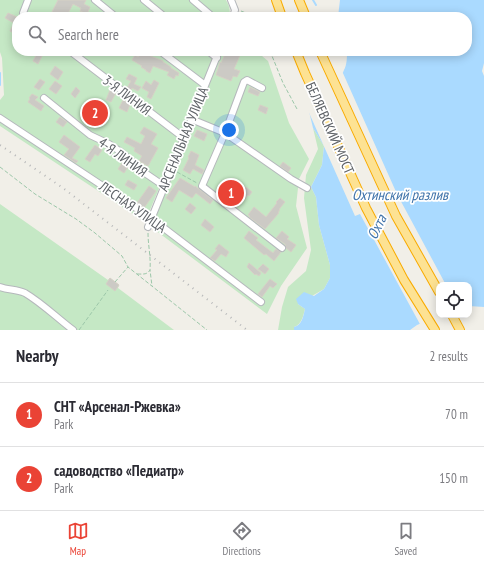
<!DOCTYPE html>
<html lang="en">
<head>
<meta charset="utf-8">
<style>
	body { margin:0; font-family:"PT Sans Narrow",sans-serif; background:#f2f2f3; color:#2b2b33 }
	.controls { position:absolute; right:12px; bottom:12px; display:grid; overflow:hidden; border-radius:8px; box-shadow:0 2px 10px #0003 }
	.controls button { width:36px; height:36px; display:grid; place-items:center; padding:0; border:0; border-bottom:1px solid #e1e1e2; background:#fff; color:#2b2b33; font:20px sans-serif }
	.you { position:absolute; left:229px; top:130px; width:14px; height:14px; margin:-10px; border:3px solid #fff; border-radius:50%; background:#1a73e8; box-shadow:0 0 0 6px #1a73e833 }
	.badge { display:grid; place-items:center; width:26px; height:26px; border-radius:50%; background:#ea4335; color:#fff; font-size:13px; font-weight:700 }
	.pin { position:absolute; translate:-50% -50%; border:2px solid #fff; box-shadow:0 1px 4px #0006 }
	.list { margin:0; padding:0; list-style:none }
	h2 { display:flex; justify-content:space-between; align-items:center; height:52px; margin:0; padding:0 16px; font-size:17px }
	h2 small { font-size:13px; font-weight:400; color:#7c7c81 }
	.list li { display:grid; grid-template-columns:26px 1fr auto; gap:12px; align-items:center; box-sizing:border-box; height:64px; padding:0 16px; border-top:1px solid #e1e1e2 }
	.list b { display:block; font-size:15px; white-space:nowrap }
	.list p { margin:0; font-size:13px; white-space:nowrap; color:#7c7c81 }
	.list em { font-size:13px; font-style:normal; color:#7c7c81 }
	.icon { flex:none; width:22px; height:22px; fill:none; stroke:currentColor; stroke-width:2; stroke-linecap:round; stroke-linejoin:round }
	.map { position:relative; flex:none; width:484px; height:330px; overflow:hidden }
	.search { position:absolute; background:#fff; box-shadow:0 2px 10px #0003; left:12px; right:12px; top:12px; height:44px; display:flex; align-items:center; gap:10px; box-sizing:border-box; padding:0 14px; border-radius:16px; color:#7c7c81; font-size:15px }
	.sheet { height:180px; background:#fff }
	nav { display:flex; justify-content:space-around; align-items:center; box-sizing:border-box; height:56px; border-top:1px solid #e1e1e2; background:#fff; font-size:11px; color:#7c7c81 }
	nav a { display:grid; justify-items:center; gap:2px }
	nav .on { color:#ea4335 }
	.map>svg:first-child { display:block }
	.green { fill:#c5e8c5 }
	.water { fill:#aadaff }
	.pier { fill:#f1efe8 }
	.lines { fill:none; stroke-linecap:round; stroke-linejoin:round }
	.stream { stroke:#aadaff; stroke-width:2 }
	.building { fill:#cccac5; stroke:#d6d1c6 }
	.minor-casing { stroke:#b5b8bc; stroke-width:8 }
	.highway-casing { stroke:#f9ab00; stroke-width:10 }
	.path { stroke:#9cc7a9; stroke-width:1; stroke-dasharray:4 2; stroke-linecap:butt }
	.minor { stroke:#fff; stroke-width:6 }
	.highway { stroke:#fde293; stroke-width:8 }
	.rail { stroke:#b6b7b8; stroke-width:2; stroke-dasharray:1 5; stroke-linecap:butt }
	.labels { text-anchor:middle; stroke-width:3.5; stroke-linejoin:round; paint-order:stroke }
	.street-label { font-size:14px; fill:#5f6368; stroke:#fff }
	.water-label { font-size:15px; font-style:italic; fill:#4174aa; stroke:#fff }
</style>
</head>
<body>
<div class="map">
<svg width="484" height="330" viewBox="0 0 484 330">
	<rect width="100%" height="100%" fill="#f1efe8"/>
	<path class="green" d="M0 0H226C229 5 231 11 229 17H17V51H216L145 222 0 126V100L4 95 2 58 0 52Z
		M223 51H256L268 61 289 123 309 159 299 179 296 206 307 248 281 286 267 314 151 227Z
		M313 128 324 146 322 165 311 187 316 197 319 225 330 265V278L324 289 298 304 305 309C303 316 302 324 294 327V330H278L282 307 288 287 306 271 311 250 304 198 306 175 318 149Z
		M0 204 108 280 110 278 119 285 118 288 174 330H0Z"/>
	<path class="water" d="M340 0H484V63L482 71 484 76V307L469 306V285H439V315H441L417 325 410 330H294V327C302 325 303 317 305 309L298 304 296 299 304 292 314 296 324 289 330 278V265L319 225 316 197 311 187 322 165 324 146 313 128 308 107C317 98 340 81 344 70 347 65 347 57 347 51H467V17H338Z"/>
	<path class="pier" d="M342 71 397 194 446 285H439V315H443L442 317 421 326 360 214 355 216 306 106 311 97 319 86 333 81Z"/>
	<g class="lines">
		<path class="stream" d="M313 0 316 5
			M0 73V85"/>
	</g>
	<path class="building" d="M58 0H86L84 4 90 7 87 14 80 11 81 8 73 4 66 17H57L51 14Z
		M8 13 17 17V35L10 31 14 23 5 18Z
		M142 51H150L148 55 163 61V62L171 67V68L179 73 178 76 176 75 174 79 167 75 169 72 153 66 150 73 146 71V70L141 67 142 66 132 60 135 55 138 57Z
		M38 52 43 54 38 64 33 61Z
		M226 52 233 54V53L240 55 234 69 240 71 237 77 233 76 231 81 216 75 220 62 221 63Z
		M55 66 63 72 58 80 50 74Z
		M129 74 137 78 134 84 141 87 138 91 132 88 130 91 127 88 131 81 126 79Z
		M40 79 45 82 39 90 34 87Z
		M154 80 159 83 151 99 147 97 149 92 142 88 146 81 151 85Z
		M55 81 62 86 56 94 49 89Z
		M76 87 80 91 75 98 71 94Z
		M250 87 260 92 258 96 248 92Z
		M110 90 116 93 111 102 106 100Z
		M32 94 38 97 35 100 44 106 41 111 28 102 30 99 29 98Z
		M123 100 130 104 127 112 119 108Z
		M260 105 268 108 266 114 258 110Z
		M60 117 67 122 63 127 56 122Z
		M144 127 157 134 151 144 158 148 148 166 139 161 142 156 134 151 135 148 124 142 127 137 141 144 145 136 140 133Z
		M197 130 207 134 204 141 194 136Z
		M64 135 80 147 72 158 78 161 76 163 64 155 69 149 59 142Z
		M95 145 102 150 98 156 95 154 90 162 85 159Z
		M191 151 199 155 195 165 204 170 202 174 193 169 190 174 183 170 189 158 188 157Z
		M283 162 291 168 288 172 280 166Z
		M122 163 128 167 124 173 118 169Z
		M180 178 195 187V186L213 200 210 204 196 193 192 198 179 190 172 202 166 198Z
		M233 178 246 188V187L252 192 249 196 248 195 241 203 234 198 241 190 230 182Z
		M128 180 137 185 134 190 125 185Z
		M149 186 156 191 144 208 137 203Z
		M280 198 285 202 280 208 278 214 265 229 249 217 250 216 248 215 254 207 266 217 277 203 276 202Z
		M190 203 196 208 191 214 185 209Z
		M205 219 214 227 210 232 201 225Z
		M249 231 258 238 256 240 273 253 276 249 281 252 274 261 266 254 264 255 244 238Z
		M282 231 289 237 287 239 296 245 291 252 286 248 285 244 276 238Z
		M219 244 229 252 226 257 221 254 215 261 210 258 217 250 215 249Z
		M249 263 261 273 259 276 256 274 255 275 247 267Z
		M263 264 269 269 265 274 258 269Z
		M110 278 119 285 115 291 106 284Z
		M270 279 277 284 273 288 270 286 262 297 258 294Z"/>
	<g class="lines">
		<defs>
			<path id="minor" d="M95 0 116 17
				M144 0 165 17
				M193 0 213 17
				M231 0 235 10 233 17
				M27 17 23 13 28 0
				M70 51 184 138
				M160 51 205 85
				M208 51 217 58
				M262 88 247 80 244 82 225 133 202 186 282 248
				M44 98 90 135 109 144 121 152 145 173 164 186
				M0 118 148 216 261 302
				M191 119 225 133 291 179 307 188
				M148 227 219 51
				M0 287C8 290 17 289 25 293 42 303 57 318 73 330"/>
			<path id="highway" d="M276 0 282 17
				M299 0 306 17
				M296 51 305 73 366 208 404 280 435 330
				M320 51 396 216 439 292
				M452 315 460 330"/>
		</defs>
		<use href="#minor" class="minor-casing"/>
		<use href="#highway" class="highway-casing"/>
		<path class="path" d="M241 11 246 13 250 17
			M270 51 283 83 297 109
			M0 167 35 194 76 219 95 233 122 256 128 267
			M177 172 197 183
			M148 233C148 245 151 257 150 270
			M137 274C143 274 147 275 150 270L152 286
			M115 282 128 267 207 330
			M79 330 108 290"/>
		<use href="#minor" class="minor"/>
		<use href="#highway" class="highway"/>
		<path class="rail" d="M0 145 63 188 247 330"/>
	</g>
	<g class="labels">
		<g class="street-label">
			<text transform="translate(127 95) rotate(37)" y="5">3-Я ЛИНИЯ</text>
			<text transform="translate(330 128) rotate(66)" y="5">БЕЛЯЕВСКИЙ МОСТ</text>
			<text transform="translate(183 139) rotate(-68)" y="5">АРСЕНАЛЬНАЯ УЛИЦА</text>
			<text transform="translate(123 157) rotate(36)" y="5">4-Я ЛИНИЯ</text>
			<text transform="translate(133 207) rotate(35)" y="5">ЛЕСНАЯ УЛИЦА</text>
		</g>
		<g class="water-label">
			<text x="400" y="200">Охтинский разлив</text>
			<text transform="translate(377 227) rotate(-64)" y="5">Охта</text>
		</g>
	</g>
</svg>
<div class="controls">
<button><svg class="icon" aria-label="locate" viewBox="0 0 24 24"><circle cx="12" cy="12" r="6"/><path d="M12 2v4M12 18v4M2 12h4M18 12h4"/></svg></button>
</div>
<div class="you"></div>
<div class="pin badge" style="left:231px;top:193px">1</div>
<div class="pin badge" style="left:95px;top:113px">2</div>
<div class="search"><svg class="icon" aria-label="search" viewBox="0 0 24 24"><circle cx="10" cy="10" r="6"/><path d="M15 15l6 6"/></svg>Search here</div>
</div>
<section class="sheet">
<h2>Nearby<small>2 results</small></h2>
<ul class="list">
<li><span class="badge">1</span><div><b>СНТ «Арсенал-Ржевка»</b><p>Park</p></div><em>70 m</em></li>
<li><span class="badge">2</span><div><b>садоводство «Педиатр»</b><p>Park</p></div><em>150 m</em></li>
</ul>
</section>
<nav>
<a class="on"><svg class="icon" aria-label="map" viewBox="0 0 24 24"><path d="M3 6l6-2 6 2 6-2v14l-6 2-6-2-6 2zM9 4v14M15 6v14"/></svg>Map</a>
<a><svg class="icon" aria-label="directions" viewBox="0 0 24 24"><path d="M12 3l9 9-9 9-9-9zM9 14v-3h6M13 9l2 2-2 2"/></svg>Directions</a>
<a><svg class="icon" aria-label="saved" viewBox="0 0 24 24"><path d="M7 4h10v16l-5-4-5 4z"/></svg>Saved</a>
</nav>
</body>
</html>
